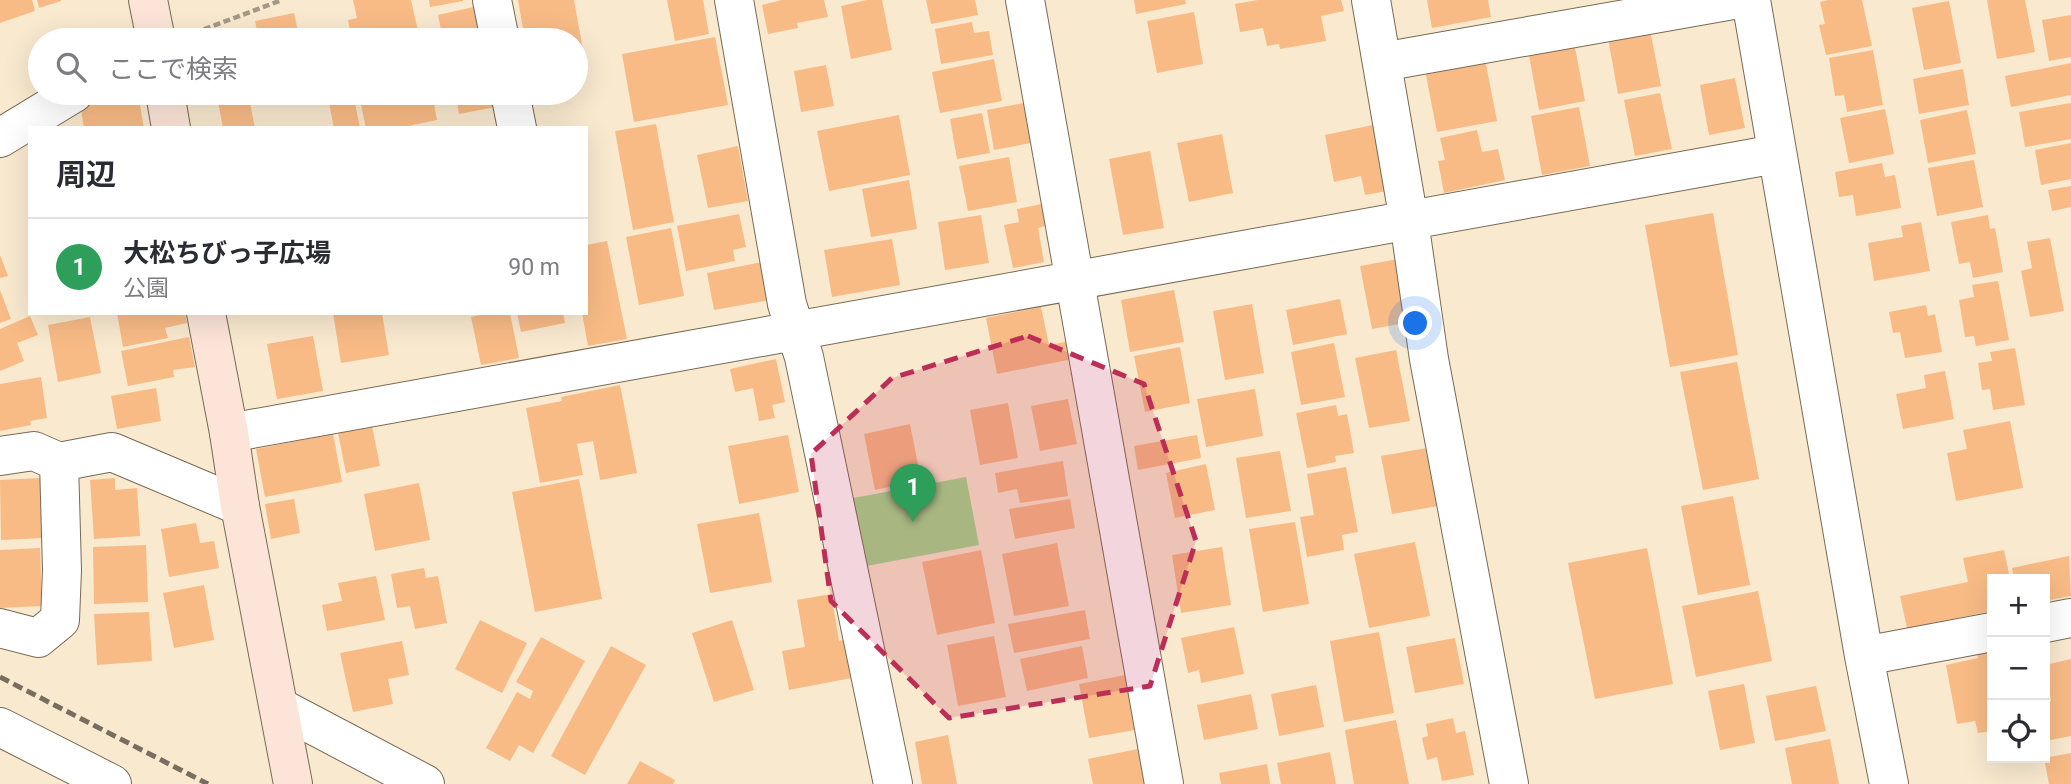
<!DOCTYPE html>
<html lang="ja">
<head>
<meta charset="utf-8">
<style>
	body { margin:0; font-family:Roboto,"Noto Sans JP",sans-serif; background:#f2f2f3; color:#2b2b33 }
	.controls { position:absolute; right:21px; bottom:21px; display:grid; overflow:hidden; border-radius:0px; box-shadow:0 7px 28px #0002 }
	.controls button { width:63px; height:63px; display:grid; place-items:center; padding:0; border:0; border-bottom:2px solid #e1e1e2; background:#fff; color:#2b2b33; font:35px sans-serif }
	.you { position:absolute; left:1416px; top:324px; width:24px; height:24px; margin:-18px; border:5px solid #fff; border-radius:50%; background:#1a73e8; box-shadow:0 0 0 10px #1a73e833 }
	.badge { display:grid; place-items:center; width:46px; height:46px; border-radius:50%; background:#bd2e57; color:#fff; font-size:23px; font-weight:700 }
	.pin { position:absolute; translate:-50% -58px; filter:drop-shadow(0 2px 4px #0008) }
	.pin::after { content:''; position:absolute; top:37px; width:24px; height:21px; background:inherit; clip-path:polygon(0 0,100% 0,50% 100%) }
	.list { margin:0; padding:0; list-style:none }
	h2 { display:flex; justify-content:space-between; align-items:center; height:91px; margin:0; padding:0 28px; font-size:30px }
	h2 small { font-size:23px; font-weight:400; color:#7c7c81 }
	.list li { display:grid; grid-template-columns:46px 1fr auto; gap:21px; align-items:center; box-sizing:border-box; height:98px; padding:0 28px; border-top:2px solid #e1e1e2 }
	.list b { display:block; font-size:26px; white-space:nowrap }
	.list p { margin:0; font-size:23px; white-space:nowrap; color:#7c7c81 }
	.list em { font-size:23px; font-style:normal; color:#7c7c81 }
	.icon { flex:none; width:38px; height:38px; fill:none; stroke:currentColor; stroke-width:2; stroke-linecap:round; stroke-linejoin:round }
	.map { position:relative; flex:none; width:2071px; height:784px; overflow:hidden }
	.search { position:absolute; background:#fff; box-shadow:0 7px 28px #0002; left:28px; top:28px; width:560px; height:77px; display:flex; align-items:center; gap:18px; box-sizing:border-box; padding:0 24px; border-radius:38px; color:#7c7c81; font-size:26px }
	.panel { position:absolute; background:#fff; box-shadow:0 7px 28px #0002; left:28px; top:126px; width:560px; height:189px; border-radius:0px }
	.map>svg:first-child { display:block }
	.green { fill:#a3da8e }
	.building { fill:#f8bb86 }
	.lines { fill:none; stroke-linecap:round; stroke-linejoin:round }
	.street-casing { stroke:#786a54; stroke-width:40 }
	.secondary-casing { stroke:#786a54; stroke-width:40 }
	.path { stroke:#a49986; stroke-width:4.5; stroke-dasharray:7 3.5; stroke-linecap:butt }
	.street { stroke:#fff; stroke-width:38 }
	.secondary { stroke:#fce4d8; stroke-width:38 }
	.rail { stroke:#786e5f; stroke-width:5; stroke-dasharray:10 5; stroke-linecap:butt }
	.marked { fill:#bd2e57; fill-opacity:0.2; stroke:#bd2e57; stroke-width:5; stroke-dasharray:14 9; stroke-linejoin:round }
</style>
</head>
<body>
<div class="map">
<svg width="2071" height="784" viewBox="0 0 2071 784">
	<rect width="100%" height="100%" fill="#f9e9cf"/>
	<path class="green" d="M966 477 979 545 861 567 848 499Z"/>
	<path class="building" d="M0 0H32L35 11 0 23Z
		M37 0H61V1L39 8Z
		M353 0H411L420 40H352L348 20 357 18Z
		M429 0H463V1L430 7Z
		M518 0H574L584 56 576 57V40H525Z
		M667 0H703L709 34 675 41Z
		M782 0H824L828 17 797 23 798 28 768 34 762 5Z
		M867 0H882L892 50 851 59 841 6Z
		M926 0H975L978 15 931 24Z
		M1134 0H1185L1186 4 1136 14Z
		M1258 0H1341L1344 11 1321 16 1326 41 1280 49 1279 44 1267 46 1263 28 1240 32 1235 4Z
		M1427 0H1488L1491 17 1432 28Z
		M1828 0H1862L1872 46 1826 55 1819 25 1825 24 1820 2Z
		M1987 0H2025L2035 52 1997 59Z
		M1949 1 1961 63 1924 70 1912 8Z
		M478 6 485 40H443L438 15Z
		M1194 12 1203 64 1157 73 1147 21Z
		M294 13 300 40H259L255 21Z
		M2071 15V57L2049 61 2042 20Z
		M972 22 974 33 989 31 993 55 941 64 935 29Z
		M1650 30 1661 86 1618 94 1608 38Z
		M715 37 728 105 634 122 622 54Z
		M1574 42 1585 101 1539 110 1528 50Z
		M1873 50 1883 105 1847 112 1844 95 1835 96 1829 58Z
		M994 59 1002 101 940 113 932 72Z
		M1485 59 1497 121 1437 132 1425 70Z
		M2071 63V95L2011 107 2005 76Z
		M826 65 834 106 801 112 794 71Z
		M1963 69 1969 105 1919 114 1913 79Z
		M1735 78 1745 128 1709 135 1700 85Z
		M193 93H248L255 128H223L217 96 194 100Z
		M327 93H353L360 128H334Z
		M388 93H432L437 120 399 128 394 126 366 128 361 105 389 100Z
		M455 93H493L496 107 459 114Z
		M1660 93 1672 149 1635 156 1624 100Z
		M138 94 144 128H84L80 104Z
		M1029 102 1036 142 994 150 987 110Z
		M2071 103V139L2025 147 2019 112Z
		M1579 107 1590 166 1542 175 1531 116Z
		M1885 109 1894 154 1849 163 1840 118Z
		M1967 110 1976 154 1928 163 1920 120Z
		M982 113 990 153 957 159 950 119Z
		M899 115 910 175 829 191 817 131Z
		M656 124 674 222 633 230 615 131Z
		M1373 125 1387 191 1365 195 1361 176 1334 182 1325 135Z
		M1477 130 1482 152 1498 149 1505 180 1444 193 1438 161 1445 160 1440 138Z
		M1222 134 1233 193 1189 202 1177 143Z
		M2071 143V179L2041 185 2035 150Z
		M738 146 748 201 708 208 697 155Z
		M1150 151 1164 228 1123 235 1109 159Z
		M1009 157 1017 202 968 211 959 166Z
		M1974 160 1983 207 1937 216 1928 168Z
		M1882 163 1885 177 1895 175 1901 208 1856 216 1853 195 1839 197 1835 172Z
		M909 180 917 229 871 237 862 189Z
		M2071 186V207L2052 211 2048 190Z
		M1042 204 1046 226 1038 228 1044 262 1013 268 1004 225 1019 222 1017 209Z
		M1713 213 1738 355 1670 367 1645 225Z
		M739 214 746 247 733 250 735 261 686 271 677 226Z
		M981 215 989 263 945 270 938 222Z
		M1988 215 1990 229 1995 228 2003 272 1973 278 1970 262 1959 264 1951 222Z
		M1921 222 1930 271 1874 281 1868 243 1903 237 1901 226Z
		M671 228 684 296 639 305 626 237Z
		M2050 238 2064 311 2030 317 2021 271 2032 268 2027 242Z
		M892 239 900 285 832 297 824 250Z
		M607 241 627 339 588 346 582 313H586V245Z
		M0 255 8 276 0 278Z
		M1398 259 1410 322 1372 329 1360 266Z
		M762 262 770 300 714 310 707 273Z
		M1998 281 2009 340 1976 346 1974 336 1965 337 1959 300 1974 297 1972 285Z
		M0 290 11 319 0 323Z
		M1174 290 1184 342 1130 352 1121 300Z
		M1340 299 1347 334 1293 345 1286 310Z
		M1252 304 1264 373 1225 380 1213 311Z
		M1926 305 1928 316 1935 314 1942 352 1905 358 1900 332 1893 333 1889 312Z
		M1041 307 1049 345 1070 341 1073 359 997 374 986 318Z
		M117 313H185L187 323 165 328 168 338 123 347Z
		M333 313H382L389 355 341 363Z
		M489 313H510L519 358 481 365 471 317Z
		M517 313H563L565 323 521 332Z
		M30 316 38 335 17 343 24 361 0 371V329Z
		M90 317 101 373 58 382 48 325Z
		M313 336 323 391 277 399 267 344Z
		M189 337 195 367 173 370 174 377 128 386 121 351Z
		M1334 343 1345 397 1301 405 1291 352Z
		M1180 347 1190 403 1145 412 1134 356Z
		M2015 348 2025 405 1993 410 1990 389 1982 390 1978 363 1992 361 1990 352Z
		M1396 350 1410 421 1369 428 1355 358Z
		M776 359 785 402 772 405 775 418 759 421 753 388 735 392 730 369Z
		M1737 362 1759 479 1703 490 1680 372Z
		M1945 371 1954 419 1903 429 1896 394 1926 388 1924 375Z
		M41 377 47 418 30 421 31 425 0 431V384Z
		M620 385 637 473 600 480 593 441 577 444 583 475 540 483 526 408 562 401 561 397Z
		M156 388 161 421 117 429 111 396Z
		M1255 389 1263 436 1206 447 1197 399Z
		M1068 399 1077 444 1040 451 1031 406Z
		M1008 403 1018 458 980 465 970 410Z
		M1336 405 1338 416 1347 414 1354 453 1335 456 1336 462 1307 468 1296 413Z
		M2010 421 2023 488 1956 501 1947 453 1967 449 1963 430Z
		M910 424 921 480 875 490 864 434Z
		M372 426 380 466 346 473 338 433Z
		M333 434 342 482 265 497 256 449Z
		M788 435 799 492 739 504 728 446Z
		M1197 435 1201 458 1138 470 1134 446Z
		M1427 448 1438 506 1392 514 1381 456Z
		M1280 451 1291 511 1246 518 1236 458Z
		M1063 461 1068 496 1020 503 1017 489 998 493 995 473Z
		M1206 464 1215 510 1175 518 1166 473Z
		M1346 467 1358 532 1342 535 1344 550 1307 557 1300 517 1314 515 1307 474Z
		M40 478 43 538 1 540 0 480Z
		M115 478V490L137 488 140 536 94 539 90 480Z
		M579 479 602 599 535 612 512 492Z
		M419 483 430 540 375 551 364 494Z
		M1733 496 1750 585 1698 595 1681 506Z
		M294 499 300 533 271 539 265 504Z
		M1070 499 1075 528 1015 539 1009 509Z
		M759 513 772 582 710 593 697 524Z
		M1295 522 1309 604 1263 612 1249 529Z
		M196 523 200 543 214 541 219 568 169 577 161 529Z
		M1415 542 1430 616 1369 628 1354 554Z
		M1057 543 1069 606 1014 616 1002 554Z
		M146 545 148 602 94 604 93 547Z
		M1222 547 1231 605 1181 613 1172 555Z
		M40 548 42 606 0 608V550Z
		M1647 548 1673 684 1595 699 1568 563Z
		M981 550 995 623 937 635 922 562Z
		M2004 550 2010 579H1992V611L1907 628 1900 596 1968 582 1963 558Z
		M2069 556 2071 596 2045 601V579H2014L2012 568Z
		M424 568 426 578 438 576 447 623 415 629 410 606 397 608 391 574Z
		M376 576 385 620 327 631 322 605 342 601 338 583Z
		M204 585 214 640 174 648 163 593Z
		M1758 591 1772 661 1696 677 1682 606Z
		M831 594 839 641 844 640 851 678 789 690 782 651 805 647 797 600Z
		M1085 610 1090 639 1014 653 1008 624Z
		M149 612 152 661 97 665 94 614Z
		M480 620 527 643 502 693 455 669Z
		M732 620 754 690 714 702 692 633Z
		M1234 627 1244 674 1201 683 1199 670 1188 673 1181 638Z
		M1379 632 1394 713 1344 722 1330 641Z
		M994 636 1006 697 958 706 947 645Z
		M541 637 585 661 533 753 519 745 510 761 486 748 517 692 530 699 533 691 516 682Z
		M1455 638 1464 684 1415 693 1406 647Z
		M402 641 409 675 388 679 393 704 353 712 340 653Z
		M611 646 646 665 585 775 551 756Z
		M1082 646 1088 678 1027 691 1020 659Z
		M1992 649V662H1990L1992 673V731L1978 733 1975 721 1957 724 1946 665 1978 658 1977 652Z
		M2071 659V736L2045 741V702L2051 701 2045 665Z
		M1125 675 1135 730 1089 738 1079 684Z
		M1744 684 1755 743 1720 750 1708 691Z
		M1316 685 1324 727 1279 736 1271 694Z
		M1816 686 1826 731 1775 741 1766 696Z
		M1251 694 1258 729 1204 740 1197 705Z
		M1453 718 1456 733 1465 731 1474 775 1442 781 1437 757 1427 760 1422 738 1428 736 1426 724Z
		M1396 720 1409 784H1354L1345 730Z
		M948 735 957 784H922L915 742Z
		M1830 739 1839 784H1792L1785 748Z
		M1138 749 1145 784H1093L1088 759Z
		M1330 752 1336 784H1281L1277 763Z
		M2071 753V784H2049L2044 758Z
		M640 761 675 780 673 784H627Z
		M1267 764 1270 784H1221L1219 773Z"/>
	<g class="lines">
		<defs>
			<path id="street" d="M492 0 500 40
				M734 0 787 304 804 357 893 784
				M1025 0 1164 784
				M1371 0 1409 221 1429 359 1509 784
				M1751 0 1864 656 1889 784
				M1382 62 1733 0
				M510 93 517 128
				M0 138 74 93
				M229 433 1776 154
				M0 456 34 451 59 462 112 452 240 506
				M2045 623 2071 618
				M0 628 38 638 60 620 62 570 59 462
				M1864 656 1992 632
				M279 707 425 784
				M0 727 112 784"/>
			<path id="secondary" d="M148 0 156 40
				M165 93 171 128
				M206 313 229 433 240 506 293 784"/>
		</defs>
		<use href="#street" class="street-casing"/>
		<use href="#secondary" class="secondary-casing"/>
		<path class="path" d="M194 33 282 0"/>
		<use href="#street" class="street"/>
		<use href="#secondary" class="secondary"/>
		<path class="rail" d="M0 677 208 784"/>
	</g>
	<path class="marked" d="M1028 336 1144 384 1196 541 1150 686 949 718 831 601 811 454 892 378Z"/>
</svg>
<div class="controls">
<button>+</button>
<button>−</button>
<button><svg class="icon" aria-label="locate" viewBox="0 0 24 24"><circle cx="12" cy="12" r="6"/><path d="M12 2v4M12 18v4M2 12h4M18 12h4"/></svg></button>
</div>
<div class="you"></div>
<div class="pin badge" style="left:913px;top:522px;background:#2e9e5b">1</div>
<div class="search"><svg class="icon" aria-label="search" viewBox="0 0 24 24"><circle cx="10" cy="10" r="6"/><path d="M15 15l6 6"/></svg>ここで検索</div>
<section class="panel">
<h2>周辺<small></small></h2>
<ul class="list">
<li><span class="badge" style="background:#2e9e5b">1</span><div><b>大松ちびっ子広場</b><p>公園</p></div><em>90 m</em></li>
</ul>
</section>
</div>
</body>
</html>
